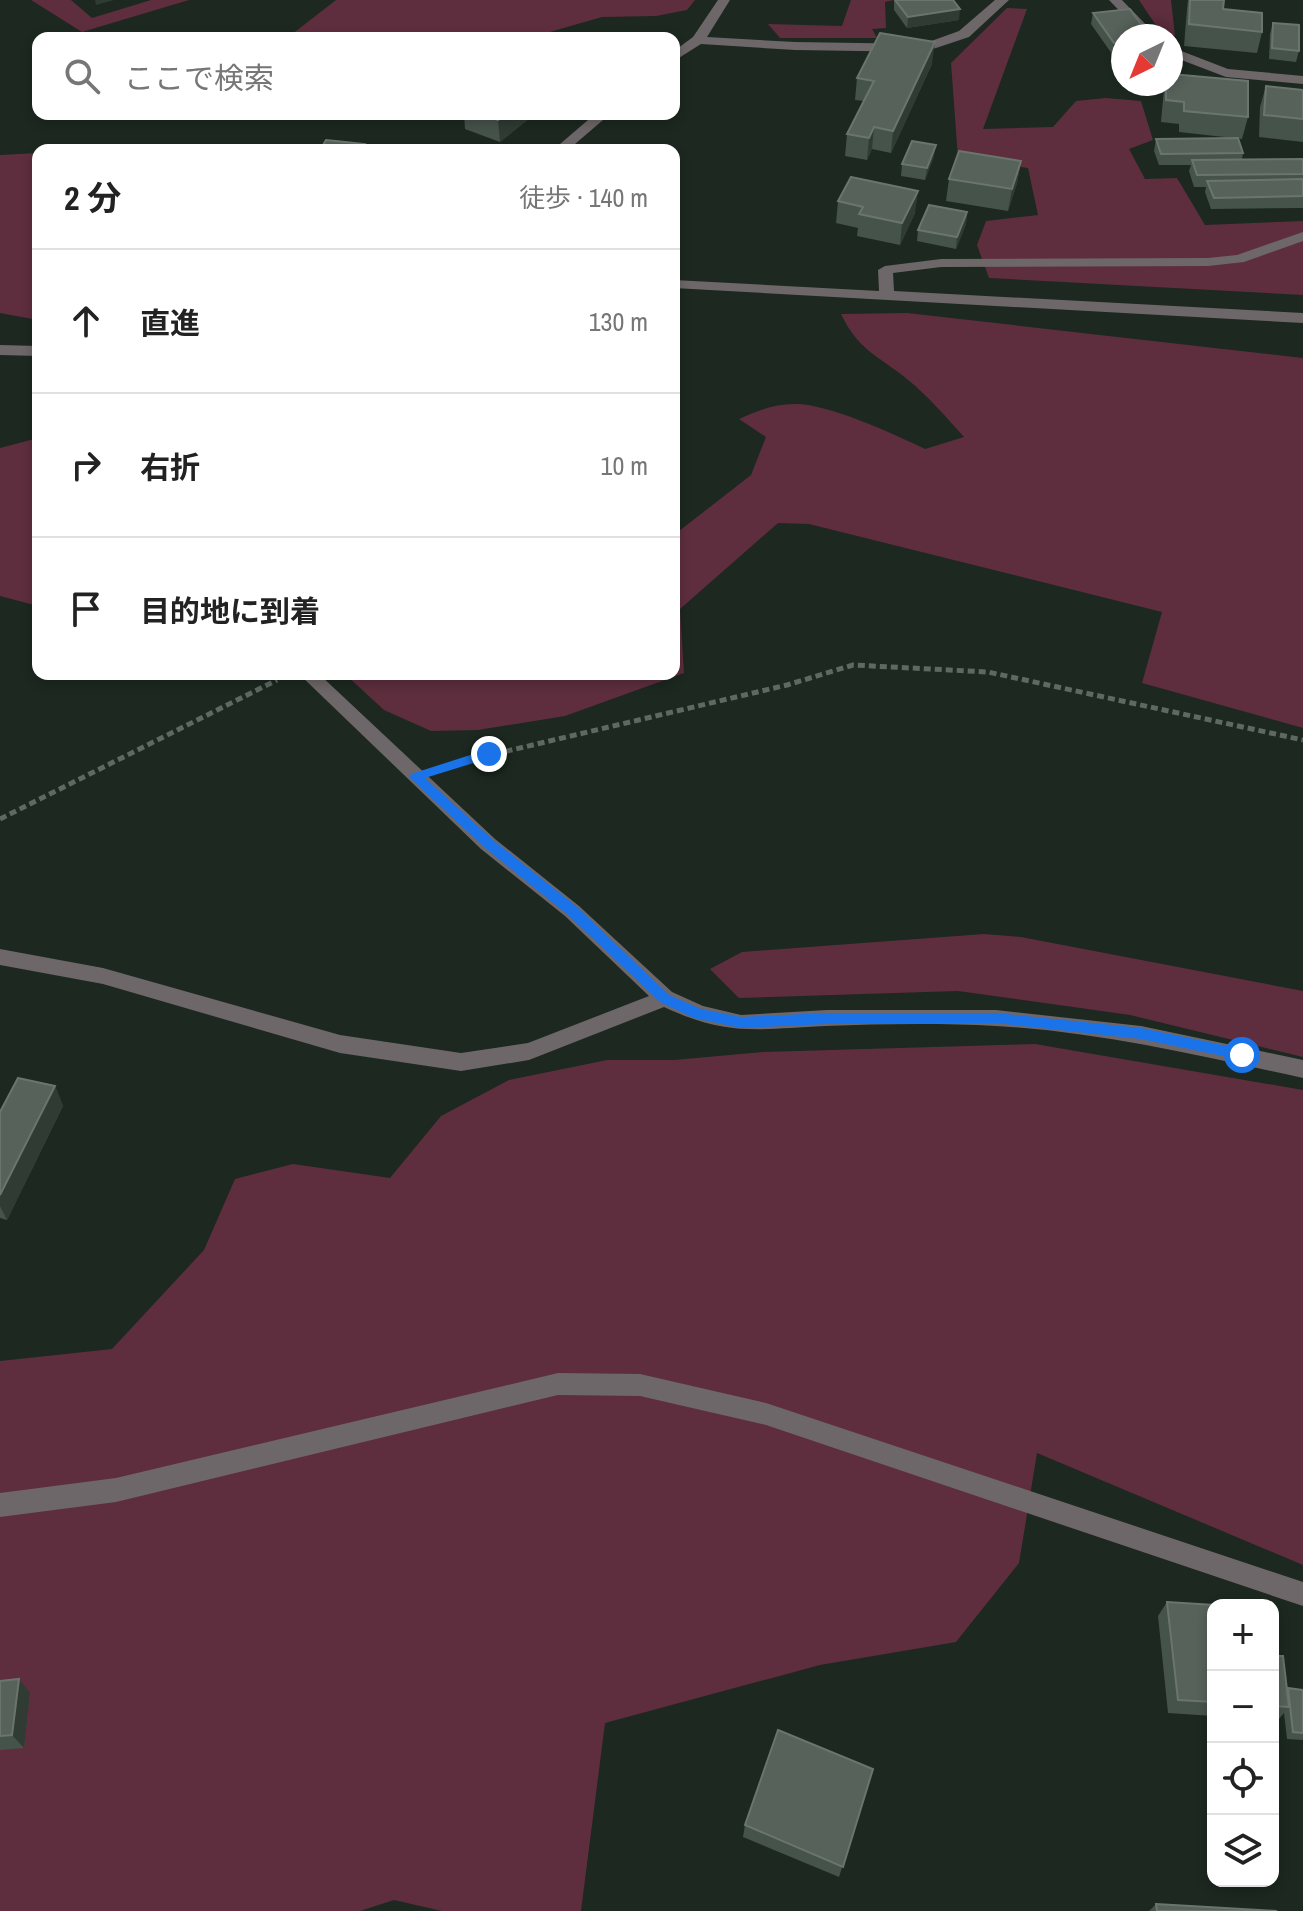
<!DOCTYPE html>
<html lang="ja">
<head>
<meta charset="utf-8">
<style>
	body { margin:0; font-family:"Archivo Narrow","Noto Sans JP",sans-serif; background:#f2f2f2; color:#222 }
	.controls { position:absolute; right:24px; bottom:24px; display:grid; overflow:hidden; border-radius:16px; box-shadow:0 4px 12px #0003 }
	.controls button { width:72px; height:72px; display:grid; place-items:center; padding:0; border:0; border-bottom:2px solid #e0e0e0; background:#fff; color:#222; font:40px sans-serif }
	.compass { position:absolute; left:1111px; top:24px; width:72px; height:72px; border-radius:50%; background:#fff; box-shadow:0 4px 12px #0003; rotate:223deg }
	.stop { position:absolute; width:24px; height:24px; margin:-18px; border:6px solid #1a73e8; border-radius:50%; background:#fff }
	.stop.end { background:#1a73e8; border-color:#fff; box-shadow:0 2px 8px #0008 }
	.list { margin:0; padding:0; list-style:none }
	h2 { display:flex; justify-content:space-between; align-items:center; height:104px; margin:0; padding:0 32px; font-size:34px }
	h2 small { font-size:26px; font-weight:400; color:#767676 }
	.list li { display:grid; grid-template-columns:52px 1fr auto; gap:24px; align-items:center; box-sizing:border-box; height:144px; padding:0 32px; border-top:2px solid #e0e0e0 }
	.list b { display:block; font-size:30px; white-space:nowrap }
	.list em { font-size:26px; font-style:normal; color:#767676 }
	.icon { flex:none; width:44px; height:44px; fill:none; stroke:currentColor; stroke-width:2; stroke-linecap:round; stroke-linejoin:round }
	.map { position:relative; flex:none; width:1303px; height:1911px; overflow:hidden }
	.search { position:absolute; background:#fff; box-shadow:0 4px 12px #0003; left:32px; top:32px; width:648px; height:88px; display:flex; align-items:center; gap:20px; box-sizing:border-box; padding:0 28px; border-radius:16px; color:#767676; font-size:30px }
	.panel { position:absolute; background:#fff; box-shadow:0 4px 12px #0003; left:32px; top:144px; width:648px; height:536px; border-radius:16px }
	.map>svg:first-child { display:block }
	.green { fill:#5e2e3e }
	.lines { fill:none; stroke-linecap:round; stroke-linejoin:round }
	.path { stroke:#5e6962; stroke-width:5; stroke-dasharray:7 4; stroke-linecap:butt }
	.minor { fill:#6e6769; fill-rule:evenodd }
	.wall { fill:#46534b }
	.shaded-wall { fill:#2f3b33 }
	.building { fill:#56625a; stroke:#6a756e; stroke-width:2 }
	.route { fill:#1a73e8 }
</style>
</head>
<body>
<div class="map">
<svg width="1303" height="1911" viewBox="0 0 1303 1911">
	<rect width="100%" height="100%" fill="#1c2820"/>
	<path class="green" d="M31 0H71L92 18 151 0H189L82 32Z
		M336 0H695L687 10 656 16 602 17 529 38H287Z
		M851 0H894L885 2 886 28 872 29 877 38H780L768 24 842 26Z
		M1139 0H1171L1175 36 1159 30Z
		M1007 8 1027 9 983 129 1053 127 1076 101 1106 98 1141 101 1153 140 1129 149 1145 179 1177 178 1205 225 1303 221V295L989 278 977 245 986 221 1038 215 1028 168 958 158 951 63Z
		M38 153V320L0 313V155Z
		M907 313 1303 358V728L1142 683 1162 612 809 524 778 523 680 609 684 673 565 716 478 730 431 731 384 710 345 674H674V535L751 475 766 437 739 419C757 411 774 404 794 404 827 403 894 434 925 449L964 437C947 418 927 395 907 379 876 354 859 351 841 314Z
		M38 438V606L0 596V448Z
		M984 934 1021 937 1303 991V1057L1130 1015 958 991 739 998 710 969 742 952Z
		M1035 1044 1303 1090V1565L1037 1453 1019 1563 956 1642 820 1665 605 1723 581 1911H442L394 1900 360 1911H0V1361L112 1349 204 1250 235 1179 293 1164 390 1178 441 1116 509 1080 607 1060H674L763 1052Z"/>
	<g class="lines">
		<path class="path" d="M452 764 787 685 853 665 988 672 1303 740
			M0 819 277 680"/>
		<path class="minor" d="M718 0H730L707 37 795 42 923 44 959 31 995 0H1009L969 37 924 52 795 50 701 44 674 61V51L693 37Z
			M1109 0H1122L1157 36H1144Z
			M1171 47 1228 69 1303 76V84L1226 77 1171 56Z
			M595 114H610L568 150H553Z
			M1303 232V241L1244 262 1208 266 941 267 893 273 894 291 1303 313V323L674 288V280L879 291 878 270 885 266 941 259 1208 258 1237 255Z
			M0 345 38 346V356L0 355Z
			M299 674H319L495 839 579 906 672 992 703 1006 741 1015 827 1010H996L1141 1026 1303 1060V1078C1201 1056 1100 1032 996 1026 940 1023 881 1024 825 1026 758 1029 728 1037 664 1007L529 1060 461 1071 340 1053 103 984 0 965V949L103 968 340 1035 461 1053 528 1043 649 996 565 916 481 849Z
			M558 1373 640 1374 766 1403 1303 1582V1606L766 1425 640 1396 558 1395 116 1502 0 1517V1493L116 1478Z"/>
	</g>
	<path class="wall" d="M894 0H953L959 20 907 28 894 10Z
		M1188 0H1224L1223 9 1262 32 1257 53 1184 46 1187 9Z
		M1093 13 1123 36V67L1119 60 1120 54H1112L1091 24Z
		M1273 23 1299 51 1296 62 1269 59 1270 34Z
		M932 64 891 153 872 149 867 160 845 156 847 134 864 101 855 100 857 78Z
		M1178 74 1248 117 1242 139 1179 132V124L1161 122 1164 88 1137 90 1133 84H1171Z
		M1266 86 1303 90V142L1259 137 1260 107Z
		M464 114H535L500 142 465 129Z
		M1156 139 1243 153 1242 159H1303V208L1211 209 1205 192 1206 187H1194L1189 171 1191 165H1159L1154 151Z
		M934 156 925 180 901 176 902 164Z
		M1021 161 1017 183 1008 211 946 201 949 179Z
		M838 201 915 213 900 245 857 236 858 228 836 223Z
		M967 212 966 224 956 249 917 241 918 230Z
		M55 1086 63 1106 7 1220 0 1218V1112Z
		M1167 1602 1213 1605V1716L1168 1713 1158 1616Z
		M1273 1656 1287 1689 1303 1690V1740L1287 1739 1284 1713 1278 1720 1273 1719Z
		M0 1681 30 1693 24 1748 0 1750Z
		M873 1769 839 1877 743 1837 745 1825Z
		M1156 1904 1277 1911H1149Z"/>
	<path class="shaded-wall" d="M95 0H114L96 5Z
		M960 9 959 20 907 28 908 17Z
		M935 42 932 64 891 153 893 131Z
		M1123 42V52L1121 49 1120 54H1112L1114 43Z
		M506 114H535L500 142 498 120Z
		M874 127 872 149 867 160 869 138Z
		M936 145 934 156 925 180 927 168Z
		M1021 161 1017 183 1008 211 1012 189Z
		M918 191 915 213 900 245 902 223Z
		M967 212 966 224 956 249 957 237Z
		M55 1086 63 1106 7 1220 0 1206V1195Z
		M19 1679 30 1693 24 1748 12 1735Z"/>
	<path class="building" d="M895 0H953L960 9 908 17Z
		M1190 0H1224L1223 9 1262 13V32L1189 24Z
		M1130 9 1149 36H1123V42L1114 43 1093 13Z
		M1273 23 1299 25V51L1272 48Z
		M880 33 935 42 893 131 874 127 869 138 847 134 874 81 857 78Z
		M1171 63 1178 74H1171Z
		M1171 74 1248 81V117L1184 111V102L1166 100V84H1171Z
		M1266 86 1303 90V119L1264 115Z
		M483 114H506L498 120Z
		M1238 138 1243 153 1161 154 1156 139Z
		M326 140 365 144 363 150H320Z
		M912 141 936 145 927 168 902 164Z
		M959 151 1021 161 1012 189 949 179Z
		M1303 159V174L1197 175 1192 160Z
		M851 177 918 191 902 223 859 214 863 207 838 201Z
		M1303 179V196L1214 198 1207 181Z
		M929 205 967 212 957 237 918 230Z
		M18 1078 55 1086 0 1195V1112Z
		M1167 1602 1215 1605H1213V1702L1178 1700Z
		M1273 1656H1283L1289 1707 1273 1706Z
		M19 1679 12 1735 0 1736V1681Z
		M1288 1688 1303 1690V1733L1293 1732Z
		M778 1730 873 1769 843 1867 745 1825Z
		M1156 1904 1277 1911H1157Z"/>
	<path class="route" d="M489 749 493 750V757L425 778 493 840 577 907 669 995 701 1009 741 1017 827 1013H996L1141 1028 1242 1049 1248 1055 1242 1060 1141 1039 996 1023 827 1024 741 1028 694 1018 660 1002 568 915 484 847 409 777 411 774Z"/>
</svg>
<div class="controls">
<button>+</button>
<button>−</button>
<button><svg class="icon" aria-label="locate" viewBox="0 0 24 24"><circle cx="12" cy="12" r="6"/><path d="M12 2v4M12 18v4M2 12h4M18 12h4"/></svg></button>
<button><svg class="icon" aria-label="layers" viewBox="0 0 24 24"><path d="M12 4l9 5-9 5-9-5zM3 14l9 5 9-5"/></svg></button>
</div>
<svg class="compass" viewBox="-18 -18 36 36"><path d="M0-13l5 13h-10z" fill="#e53935"/><path d="M0 13l5-13h-10z" fill="#767676"/></svg>
<div class="stop" style="left:1242px;top:1055px"></div>
<div class="stop end" style="left:489px;top:754px"></div>
<div class="search"><svg class="icon" aria-label="search" viewBox="0 0 24 24"><circle cx="10" cy="10" r="6"/><path d="M15 15l6 6"/></svg>ここで検索</div>
<section class="panel">
<h2>2 分<small>徒歩 · 140 m</small></h2>
<ul class="list">
<li><svg class="icon" aria-label="ahead" viewBox="0 0 24 24"><path d="M12 20V5M6 11l6-6 6 6"/></svg><div><b>直進</b></div><em>130 m</em></li>
<li><svg class="icon" aria-label="right" viewBox="0 0 24 24"><path d="M7 20v-9h11M14 6l5 5-5 5"/></svg><div><b>右折</b></div><em>10 m</em></li>
<li><svg class="icon" aria-label="arrive" viewBox="0 0 24 24"><path d="M6 21V4h12l-3 4 3 4H6"/></svg><div><b>目的地に到着</b></div></li>
</ul>
</section>
</div>
</body>
</html>
